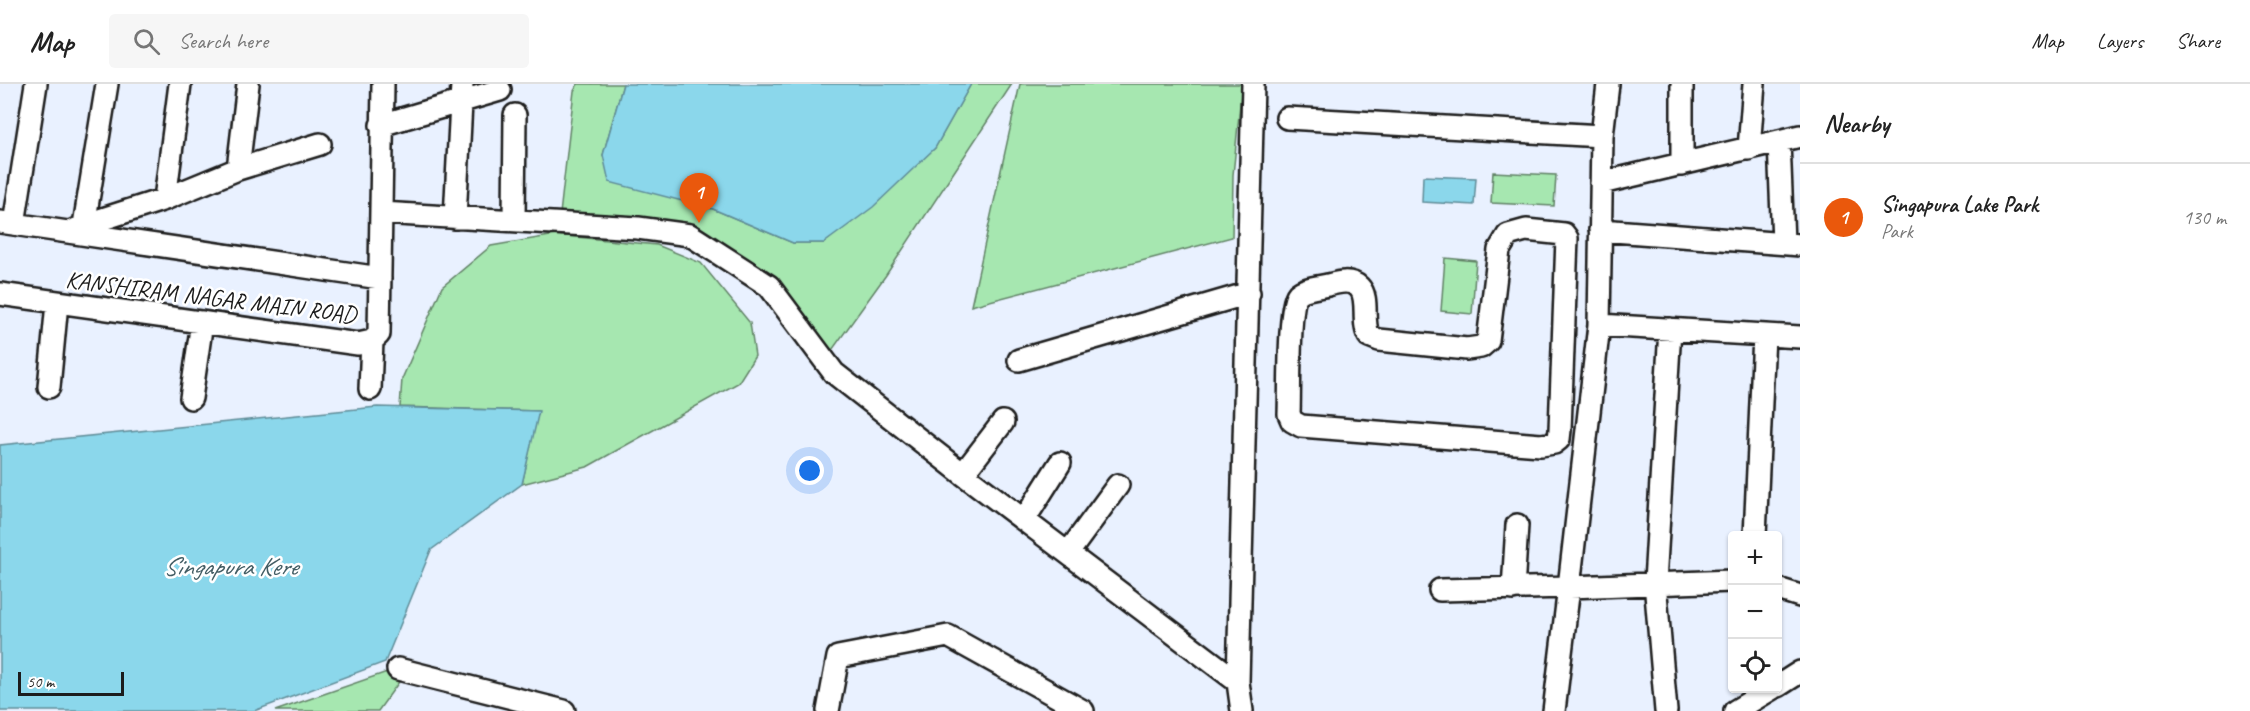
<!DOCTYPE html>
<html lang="en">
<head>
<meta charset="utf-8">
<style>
	body { margin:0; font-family:Caveat,sans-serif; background:#f6f6f6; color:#222 }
	.controls { position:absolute; right:18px; bottom:18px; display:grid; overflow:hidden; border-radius:6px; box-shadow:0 2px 4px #0004 }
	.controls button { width:54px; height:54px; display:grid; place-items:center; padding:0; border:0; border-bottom:2px solid #e0e0e0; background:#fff; color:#222; font:30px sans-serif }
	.scale { position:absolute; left:18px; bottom:15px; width:106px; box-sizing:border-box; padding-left:6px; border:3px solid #1c1c1c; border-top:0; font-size:16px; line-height:21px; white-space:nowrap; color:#1c1c1c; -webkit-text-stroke:4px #fff; paint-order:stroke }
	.you { position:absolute; left:810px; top:387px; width:21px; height:21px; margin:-15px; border:4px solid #fff; border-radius:50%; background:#1a73e8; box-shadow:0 0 0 9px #1a73e833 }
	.badge { display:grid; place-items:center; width:39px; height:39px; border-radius:50%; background:#ea580c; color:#fff; font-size:20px; font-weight:700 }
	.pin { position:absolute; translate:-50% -50px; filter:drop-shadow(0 2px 3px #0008) }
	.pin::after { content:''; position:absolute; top:32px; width:21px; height:18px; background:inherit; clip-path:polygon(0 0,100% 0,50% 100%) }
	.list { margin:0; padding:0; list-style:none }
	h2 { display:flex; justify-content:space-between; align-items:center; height:78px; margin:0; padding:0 24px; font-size:26px }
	h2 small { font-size:20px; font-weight:400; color:#767676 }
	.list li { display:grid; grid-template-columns:39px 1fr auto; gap:18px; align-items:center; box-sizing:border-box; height:108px; padding:0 24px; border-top:2px solid #e0e0e0 }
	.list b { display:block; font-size:22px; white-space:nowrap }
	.list p { margin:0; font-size:20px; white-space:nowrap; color:#767676 }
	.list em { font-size:20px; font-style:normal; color:#767676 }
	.icon { flex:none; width:33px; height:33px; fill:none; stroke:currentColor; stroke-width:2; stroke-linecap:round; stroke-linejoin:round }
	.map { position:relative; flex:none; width:1800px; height:627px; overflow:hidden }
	header { display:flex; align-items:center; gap:36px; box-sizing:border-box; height:84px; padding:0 30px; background:#fff; border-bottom:2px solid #e0e0e0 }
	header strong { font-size:28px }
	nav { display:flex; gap:33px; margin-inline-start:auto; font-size:21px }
	.search { width:420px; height:54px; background:#f6f6f6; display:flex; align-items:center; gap:15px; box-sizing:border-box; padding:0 21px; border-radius:6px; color:#767676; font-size:22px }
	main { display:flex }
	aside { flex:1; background:#fff }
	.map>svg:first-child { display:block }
	.green { fill:#a6e7b0; stroke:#618266; stroke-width:1.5 }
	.water { fill:#8bd7eb; stroke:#5f8c98; stroke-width:1.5 }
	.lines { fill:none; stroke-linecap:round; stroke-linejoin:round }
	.minor-casing { stroke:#1c1c1c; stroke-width:26 }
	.minor { stroke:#fff; stroke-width:21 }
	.labels { text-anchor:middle; stroke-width:5; stroke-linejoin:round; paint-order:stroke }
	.street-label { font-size:24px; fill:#1c1c1c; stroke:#fff }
	.water-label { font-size:26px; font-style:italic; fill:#435d64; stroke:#fff }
</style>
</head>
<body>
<header>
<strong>Map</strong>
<div class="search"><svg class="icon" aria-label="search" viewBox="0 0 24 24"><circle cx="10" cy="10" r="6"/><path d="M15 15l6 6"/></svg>Search here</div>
<nav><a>Map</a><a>Layers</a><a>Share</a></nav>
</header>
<main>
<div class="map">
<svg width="1800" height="627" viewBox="0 0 1800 627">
	<rect width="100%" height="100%" fill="#e9f1ff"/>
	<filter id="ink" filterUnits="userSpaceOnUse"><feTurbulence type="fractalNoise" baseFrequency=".0167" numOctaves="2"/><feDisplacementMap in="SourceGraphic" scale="12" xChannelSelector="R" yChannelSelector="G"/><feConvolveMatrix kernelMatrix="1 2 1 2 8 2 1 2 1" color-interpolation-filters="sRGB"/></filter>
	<g filter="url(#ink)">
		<path class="green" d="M578 0H623L603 71 713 125 793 159H824L935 64 971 0H1012L886 191 830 269 693 146 614 131 560 130 574 7Z
			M1020 0H1242L1233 91 1232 153 971 222Z
			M1493 88 1556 91 1554 122 1491 119Z
			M556 151 657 161 701 179 750 239 755 272 738 299 587 383 522 400 538 327 400 323 402 295 442 203 491 162Z
			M1445 174 1476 177 1472 230 1441 227Z
			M387 588 401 595 378 627H275Z"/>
		<path class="water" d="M623 0H971L935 64 873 123 824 159H793L713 125 609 98 603 71Z
			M1423 92 1476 94 1474 121 1422 118Z
			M377 323 539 327 522 400 431 466 385 578 254 627H0V361Z"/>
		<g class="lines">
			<defs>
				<path id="minor" d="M1608 0 1602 52 1599 241 1569 503 1732 497
					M1682 0V81
					M1287 34 1602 52
					M381 41 500 6
					M1779 57 1783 159
					M1749 65 1754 0
					M238 85 248 0
					M1601 99 1800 52
					M165 115 180 0
					M381 129 638 144 690 151 769 202 834 289 963 390 1238 598
					M455 134 462 0
					M514 136 515 31
					M0 138 380 194
					M14 140 36 0
					M84 141 107 0
					M1526 146 1564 150 1567 154 1560 346 1559 355 1554 359 1541 361 1301 342 1292 337 1289 330C1290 311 1288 221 1298 210 1304 204 1319 203 1328 201 1338 198 1351 195 1359 203 1370 214 1361 238 1369 252L1379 256 1467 265 1481 263 1488 257 1499 166 1508 151Z
					M1600 146 1800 161
					M71 148 84 141 165 115 238 85 320 60
					M0 210 358 260 372 257 379 250 383 0
					M1599 241 1800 253
					M1019 276 1249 209
					M49 303 57 219
					M370 305 372 257
					M191 314 202 238
					M963 390 1003 338
					M1024 436 1060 379
					M1755 452 1764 251
					M1068 469 1118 401
					M1513 505 1517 441
					M1778 505 1800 512
					M1440 506 1569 503 1554 627
					M398 585 564 627
					M1778 602 1800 588
					M828 627 838 573 948 552 1083 627
					M1242 627 1238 598 1253 0
					M1666 627 1655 498 1670 245
					M1735 627 1773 604"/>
			</defs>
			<use href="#minor" class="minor-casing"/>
			<use href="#minor" class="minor"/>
		</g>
	</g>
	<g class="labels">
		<g class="street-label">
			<text transform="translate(211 213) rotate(7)" y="8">KANSHIRAM NAGAR MAIN ROAD</text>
		</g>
		<g class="water-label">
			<text x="230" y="491">Singapura Kere</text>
		</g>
	</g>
</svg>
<div class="controls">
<button>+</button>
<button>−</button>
<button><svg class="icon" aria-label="locate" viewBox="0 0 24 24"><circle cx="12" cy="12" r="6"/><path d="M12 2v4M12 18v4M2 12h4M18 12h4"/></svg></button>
</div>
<div class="scale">50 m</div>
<div class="you"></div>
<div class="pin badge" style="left:699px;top:139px">1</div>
</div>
<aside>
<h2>Nearby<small></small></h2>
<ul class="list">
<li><span class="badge">1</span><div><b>Singapura Lake Park</b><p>Park</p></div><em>130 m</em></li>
</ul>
</aside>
</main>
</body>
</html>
